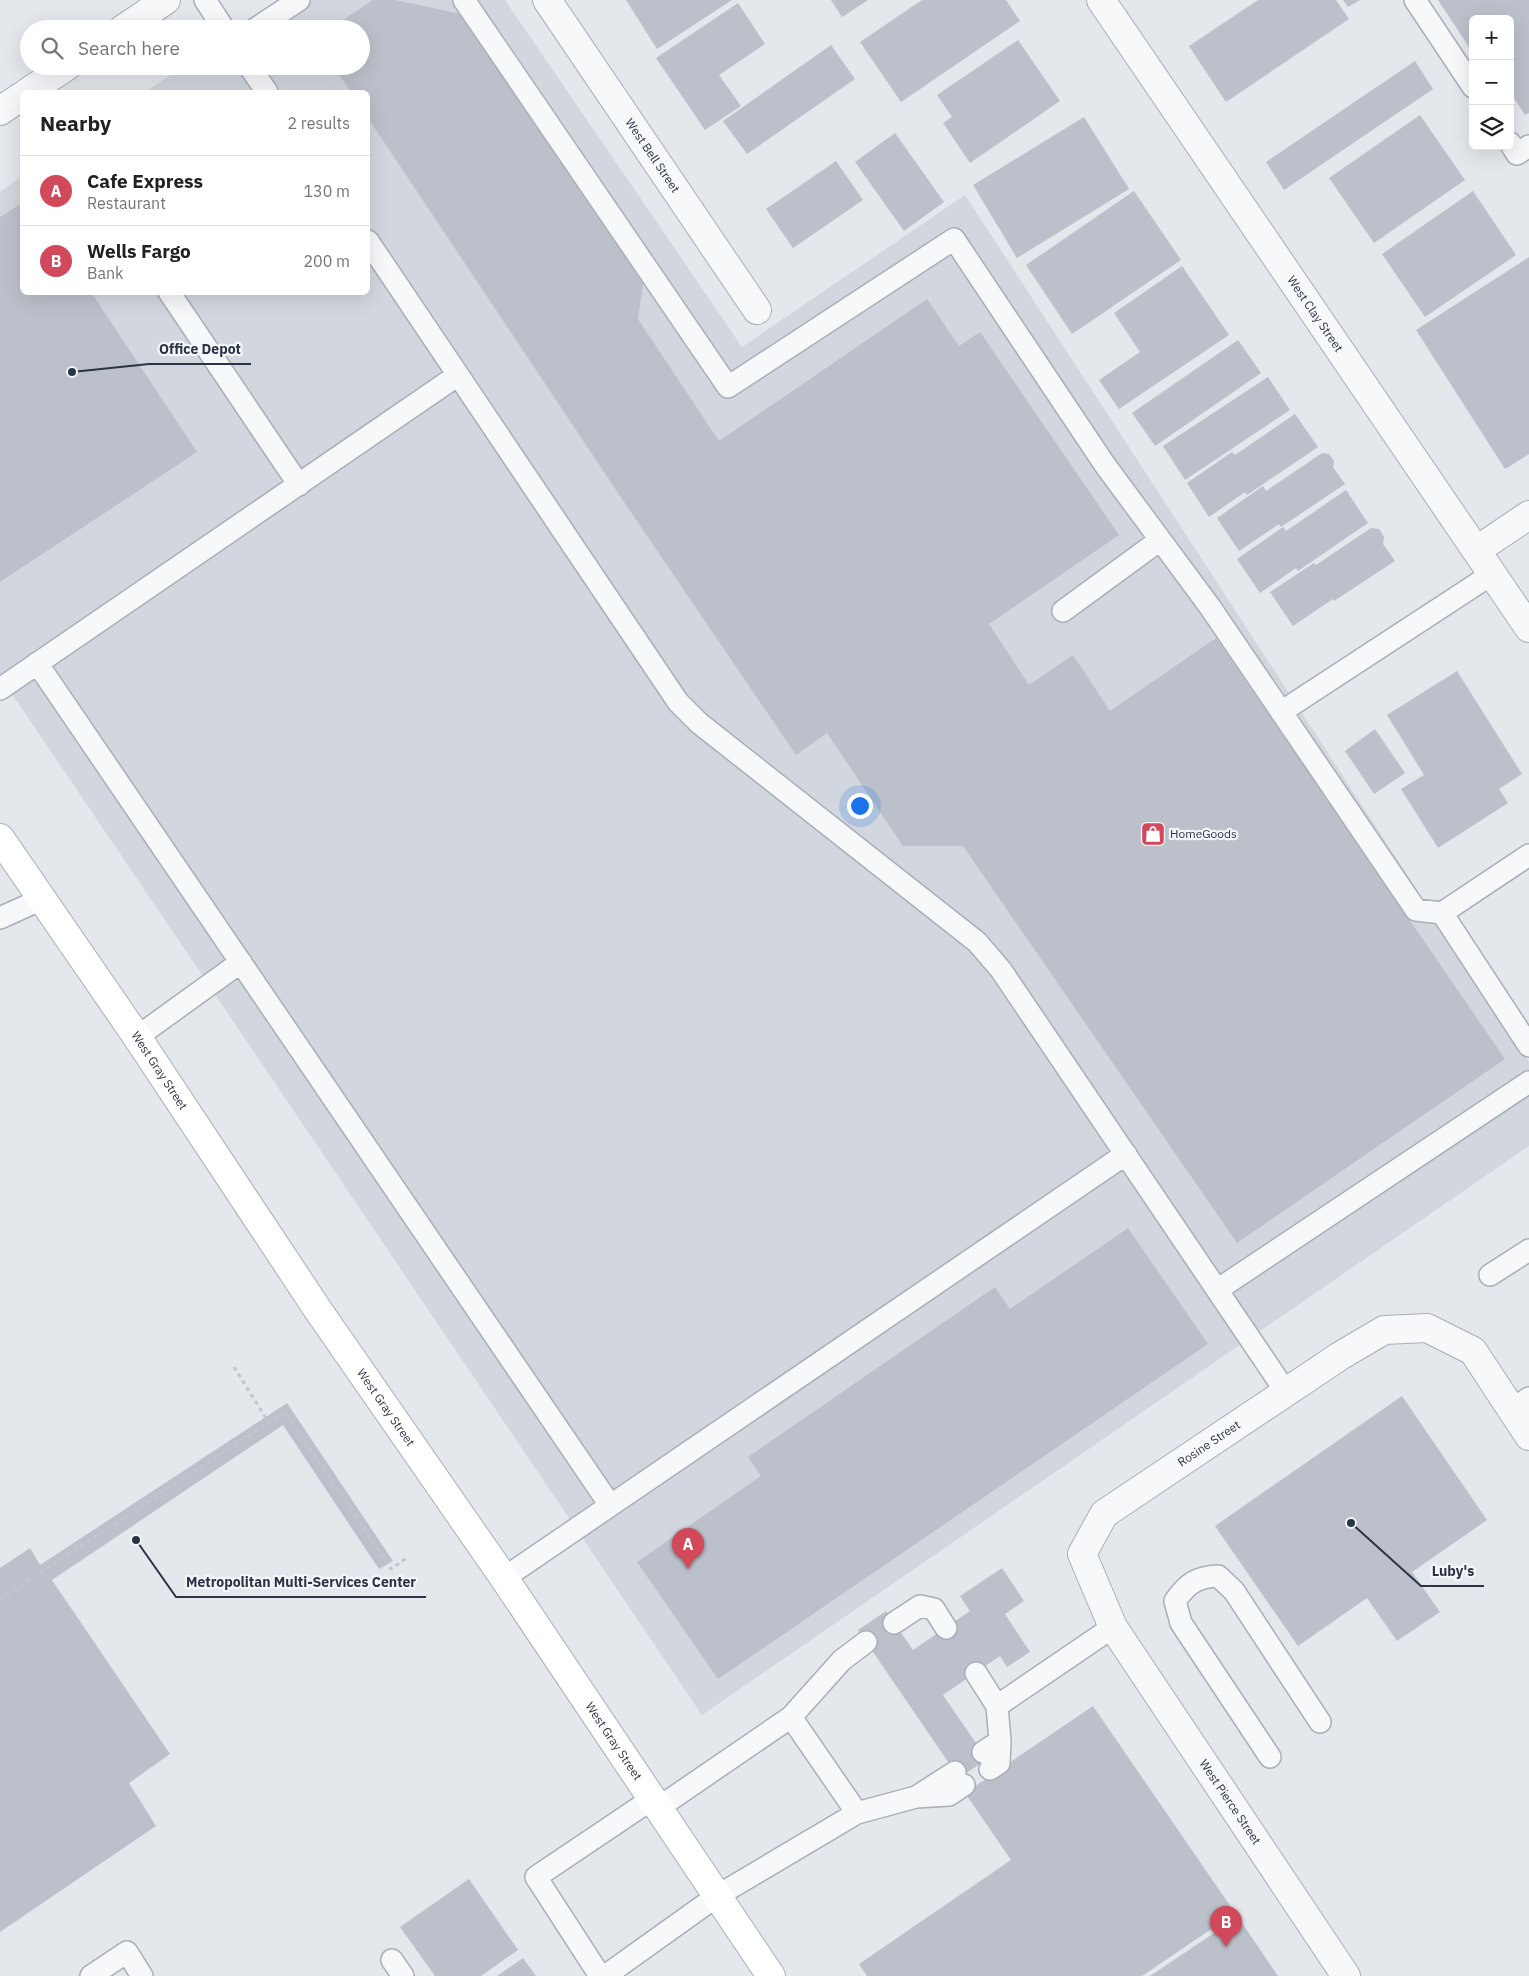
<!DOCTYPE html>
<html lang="en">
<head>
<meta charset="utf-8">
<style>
	body { margin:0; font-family:"IBM Plex Sans",sans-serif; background:#f2f2f2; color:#202124 }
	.controls { position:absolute; right:15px; top:15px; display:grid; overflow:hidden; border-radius:8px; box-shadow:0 5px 20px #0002 }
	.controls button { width:45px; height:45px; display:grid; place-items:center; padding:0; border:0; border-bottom:1px solid #e0e0e0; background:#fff; color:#202124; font:25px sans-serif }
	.you { position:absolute; left:859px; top:805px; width:18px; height:18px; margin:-12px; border:4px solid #fff; border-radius:50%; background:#1a73e8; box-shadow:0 0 0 8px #1a73e833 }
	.badge { display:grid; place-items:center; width:32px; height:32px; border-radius:50%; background:#d1495b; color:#fff; font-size:16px; font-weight:700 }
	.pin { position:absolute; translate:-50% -41px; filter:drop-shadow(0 1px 2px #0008) }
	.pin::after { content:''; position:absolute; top:26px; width:18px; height:15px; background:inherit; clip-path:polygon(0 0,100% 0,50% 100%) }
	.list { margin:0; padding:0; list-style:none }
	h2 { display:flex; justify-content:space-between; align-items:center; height:65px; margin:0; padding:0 20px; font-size:21px }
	h2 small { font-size:16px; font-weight:400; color:#757577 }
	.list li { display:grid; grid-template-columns:32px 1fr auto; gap:15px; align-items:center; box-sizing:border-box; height:70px; padding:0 20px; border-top:1px solid #e0e0e0 }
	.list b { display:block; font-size:19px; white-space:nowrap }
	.list p { margin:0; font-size:16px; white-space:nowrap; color:#757577 }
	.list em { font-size:16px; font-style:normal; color:#757577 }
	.icon { flex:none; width:28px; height:28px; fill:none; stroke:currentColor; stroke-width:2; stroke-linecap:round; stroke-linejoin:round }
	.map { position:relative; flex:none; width:1529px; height:1976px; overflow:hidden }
	.search { position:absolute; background:#fff; box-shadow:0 5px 20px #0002; left:20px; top:20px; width:350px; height:55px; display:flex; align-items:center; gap:12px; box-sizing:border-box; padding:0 18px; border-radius:28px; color:#757577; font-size:19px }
	.panel { position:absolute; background:#fff; box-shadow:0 5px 20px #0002; left:20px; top:90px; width:350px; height:205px; border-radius:8px }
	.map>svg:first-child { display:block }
	.built { fill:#d2d6de }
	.building { fill:#bbc0ca }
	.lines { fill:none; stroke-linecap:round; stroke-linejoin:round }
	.service-casing { stroke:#a9aeb7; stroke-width:24 }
	.minor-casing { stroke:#a9aeb7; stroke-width:30 }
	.tertiary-casing { stroke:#a9aeb7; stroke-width:30 }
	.secondary-casing { stroke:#a9aeb7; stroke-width:30 }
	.path { stroke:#c2c5cb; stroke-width:3; stroke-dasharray:4 4; stroke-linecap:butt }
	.service { stroke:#f7f8fa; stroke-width:21 }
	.minor { stroke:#f7f8fa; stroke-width:28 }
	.tertiary { stroke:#f7f8fa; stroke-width:28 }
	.secondary { stroke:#fff; stroke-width:28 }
	.labels { text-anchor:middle; stroke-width:4.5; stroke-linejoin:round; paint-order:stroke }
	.street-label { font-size:12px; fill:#2b3445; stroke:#f4f6f9 }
	.poi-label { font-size:12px; fill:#2b3445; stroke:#f4f6f9; text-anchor:start }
	.leader { fill:none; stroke:#2b3445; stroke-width:2 }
	.callout-dot { fill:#2b3445; stroke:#f4f6f9; stroke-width:2 }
	.callout-label { font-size:14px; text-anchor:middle; font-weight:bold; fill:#2b3445; stroke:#f4f6f9; stroke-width:4.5; stroke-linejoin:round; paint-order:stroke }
</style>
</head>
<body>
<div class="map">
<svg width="1529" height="1976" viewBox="0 0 1529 1976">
	<rect width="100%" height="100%" fill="#e4e7ec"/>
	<path class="built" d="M281 0H505L742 347 965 195 1529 1062V1146L702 1715 0 676V192L22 176V292H368V92H145L184 66H361V29H239Z"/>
	<path class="building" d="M373 0H395L461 14 643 284 638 319 719 441 927 299 959 346 980 332 1119 535 989 624 1029 685 1073 655 1110 711 1216 638 1505 1059 1237 1243 963 846H903L827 733 796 755 626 505 368 118V92H351L333 66H361V29H329Z
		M626 0H732L657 49Z
		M831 0H868L842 17Z
		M922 0H1006L1020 21 901 102 860 42Z
		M1258 0H1336L1349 19 1226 102 1189 46Z
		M1343 0H1360L1348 7Z
		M1438 0H1529V113L1525 115 1510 92V19H1473V53Z
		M738 3 765 44 719 75 741 106 705 130 656 58Z
		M1018 40 1060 101 970 163 943 123 952 117 937 95Z
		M831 45 855 79 747 154 723 121Z
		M1415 61 1433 89 1284 190 1266 162Z
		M1420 115 1465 180 1374 243 1329 178Z
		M1084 117 1129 189 1017 258 973 185Z
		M895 133 944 202 904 231 855 162Z
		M836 161 863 200 793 248 766 209Z
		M1134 191 1181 260 1072 334 1026 265Z
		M1473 191 1516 255 1425 317 1382 254Z
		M22 203V292H91L197 452 0 582V217Z
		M1529 257V454L1505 469 1416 330Z
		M1182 266 1229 335 1119 409 1099 380 1140 352 1114 313Z
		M1238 340 1261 373 1155 446 1132 413Z
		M1268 377 1290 410 1185 480 1163 446Z
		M1295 414 1318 447 1247 495 1245 492 1209 517 1187 483 1232 452 1235 455Z
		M1322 453 1329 454 1334 461 1333 467 1345 484 1281 527 1279 524 1239 551 1217 518 1263 486 1266 491Z
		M1346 490 1368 523 1298 571 1296 568 1260 593 1237 559 1283 527 1286 531Z
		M1371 528 1379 529 1384 537 1383 544 1395 561 1334 601 1333 599 1293 626 1270 592 1314 563 1316 565Z
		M1457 671 1522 774 1499 789 1508 803 1438 848 1401 789 1424 775 1387 715Z
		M1375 729 1405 773 1374 794 1345 751Z
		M1128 1228 1208 1344 718 1679 637 1562 761 1476 748 1457 995 1287 1010 1309Z
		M1402 1396 1487 1520 1412 1572 1440 1612 1397 1641 1367 1598 1298 1646 1215 1526Z
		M287 1403 393 1561 379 1569 283 1425 52 1580 170 1754 129 1783 156 1826 0 1932V1568L30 1548 40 1565Z
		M1002 1568 1024 1601 1005 1614 1030 1652 1007 1667 1000 1656 943 1695 987 1759 959 1778 858 1630 886 1611 913 1650 970 1611 960 1596Z
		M1093 1706 1235 1913 1142 1976H867L859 1964 1011 1860 965 1793Z
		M469 1879 518 1950 481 1976H435L400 1927Z
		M1238 1917 1278 1976H1150Z
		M523 1958 536 1976H497Z"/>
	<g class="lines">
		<defs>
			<path id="service" d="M205 0 224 29
				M464 0 728 387 954 239 1105 465 1210 607 1416 910 1442 913 1529 1046
				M1415 0 1473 87
				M255 29 299 0
				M249 66 267 92
				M1510 143 1517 154 1529 146
				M368 241 678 702 699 723 718 738 977 942 1001 970 1286 1392
				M169 292 299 485
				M1063 611 1160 540
				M37 663 610 1505
				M0 689 458 375
				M1281 712 1492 574
				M1442 913 1529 855
				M0 918 42 899
				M137 1037 241 962
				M1490 1275 1529 1250
				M1217 1290 1529 1082
				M1511 1410 1529 1398
				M504 1578 1126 1154
				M894 1623 920 1606 934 1609 946 1628
				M976 1673 997 1706 1000 1741 983 1752
				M997 1706 1113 1627
				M791 1717 857 1813
				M1270 1757 1181 1623 1175 1601C1187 1584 1196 1577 1218 1576L1234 1591 1320 1722
				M990 1769 999 1763 1000 1741
				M916 1797 949 1795 964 1785
				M658 1808 791 1717 842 1660 866 1642
				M392 1960 403 1976
				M91 1976 127 1952 142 1976
				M600 1976 536 1877 652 1799
				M605 1976 717 1896 857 1813 916 1797 955 1772"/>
			<g id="minor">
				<path id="s1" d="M547 0 757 310"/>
				<path id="s2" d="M1101 0 1529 628"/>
				<path d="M1477 550 1529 515"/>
				<path id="s3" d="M1346 1976 1113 1627 1082 1554 1104 1514 1340 1356 1384 1330 1427 1328 1473 1351 1529 1436"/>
			</g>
			<path id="tertiary" d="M123 29 166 0
				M28 92 67 66
				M0 111 22 96"/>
			<g id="secondary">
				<path id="s4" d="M0 838 137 1037 318 1310 504 1578 771 1976"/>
			</g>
		</defs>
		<use href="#service" class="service-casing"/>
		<use href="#minor" class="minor-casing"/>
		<use href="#tertiary" class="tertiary-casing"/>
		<use href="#secondary" class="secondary-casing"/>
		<path class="path" d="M234 1367 269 1423
			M0 1599 285 1412 391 1569 408 1557"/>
		<use href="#service" class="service"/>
		<use href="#minor" class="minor"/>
		<use href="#tertiary" class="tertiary"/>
		<use href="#secondary" class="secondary"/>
	</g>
	<defs>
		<symbol id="shop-square" viewBox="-11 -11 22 22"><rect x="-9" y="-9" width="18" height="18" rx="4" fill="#d1495b" stroke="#f4f6f9"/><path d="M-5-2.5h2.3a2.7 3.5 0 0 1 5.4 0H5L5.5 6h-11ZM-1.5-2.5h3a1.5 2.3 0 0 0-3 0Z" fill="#fff"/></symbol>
	</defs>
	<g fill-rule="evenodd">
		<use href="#shop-square" x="1139" y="820" width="28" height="28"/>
	</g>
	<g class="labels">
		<g class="street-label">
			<text dy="4" stroke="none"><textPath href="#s1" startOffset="188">West Bell Street</textPath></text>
			<text dy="4" stroke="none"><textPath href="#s2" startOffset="380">West Clay Street</textPath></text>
			<text dy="4" stroke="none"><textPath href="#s4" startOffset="282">West Gray Street</textPath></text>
			<text dy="4" stroke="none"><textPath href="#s4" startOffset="688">West Gray Street</textPath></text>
			<text dy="4" stroke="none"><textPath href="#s3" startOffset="671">Rosine Street</textPath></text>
			<text dy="4" stroke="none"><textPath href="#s4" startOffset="1092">West Gray Street</textPath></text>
			<text transform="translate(1230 1802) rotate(56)" y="4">West Pierce Street</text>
		</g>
		<g class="poi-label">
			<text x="1170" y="838">HomeGoods</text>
		</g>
	</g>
	<path class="leader" d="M72 372L149 364H251M1351 1523L1421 1586H1484M136 1540L176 1597H426"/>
	<g class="callout-dot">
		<circle cx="72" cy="372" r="5"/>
		<circle cx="1351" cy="1523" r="5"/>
		<circle cx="136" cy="1540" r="5"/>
	</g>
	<g class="callout-label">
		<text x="200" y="354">Office Depot</text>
		<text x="1453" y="1576">Luby's</text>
		<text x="301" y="1587">Metropolitan Multi-Services Center</text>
	</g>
</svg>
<div class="controls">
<button>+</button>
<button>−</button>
<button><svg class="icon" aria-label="layers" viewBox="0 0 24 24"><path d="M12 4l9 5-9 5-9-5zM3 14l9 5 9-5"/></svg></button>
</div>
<div class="you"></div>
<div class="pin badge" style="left:688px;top:1569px">A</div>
<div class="pin badge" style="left:1226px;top:1947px">B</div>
<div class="search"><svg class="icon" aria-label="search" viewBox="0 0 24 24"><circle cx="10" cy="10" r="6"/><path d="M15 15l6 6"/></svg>Search here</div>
<section class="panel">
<h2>Nearby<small>2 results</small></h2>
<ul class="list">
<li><span class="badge">A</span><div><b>Cafe Express</b><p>Restaurant</p></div><em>130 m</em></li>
<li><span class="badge">B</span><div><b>Wells Fargo</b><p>Bank</p></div><em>200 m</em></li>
</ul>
</section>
</div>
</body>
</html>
